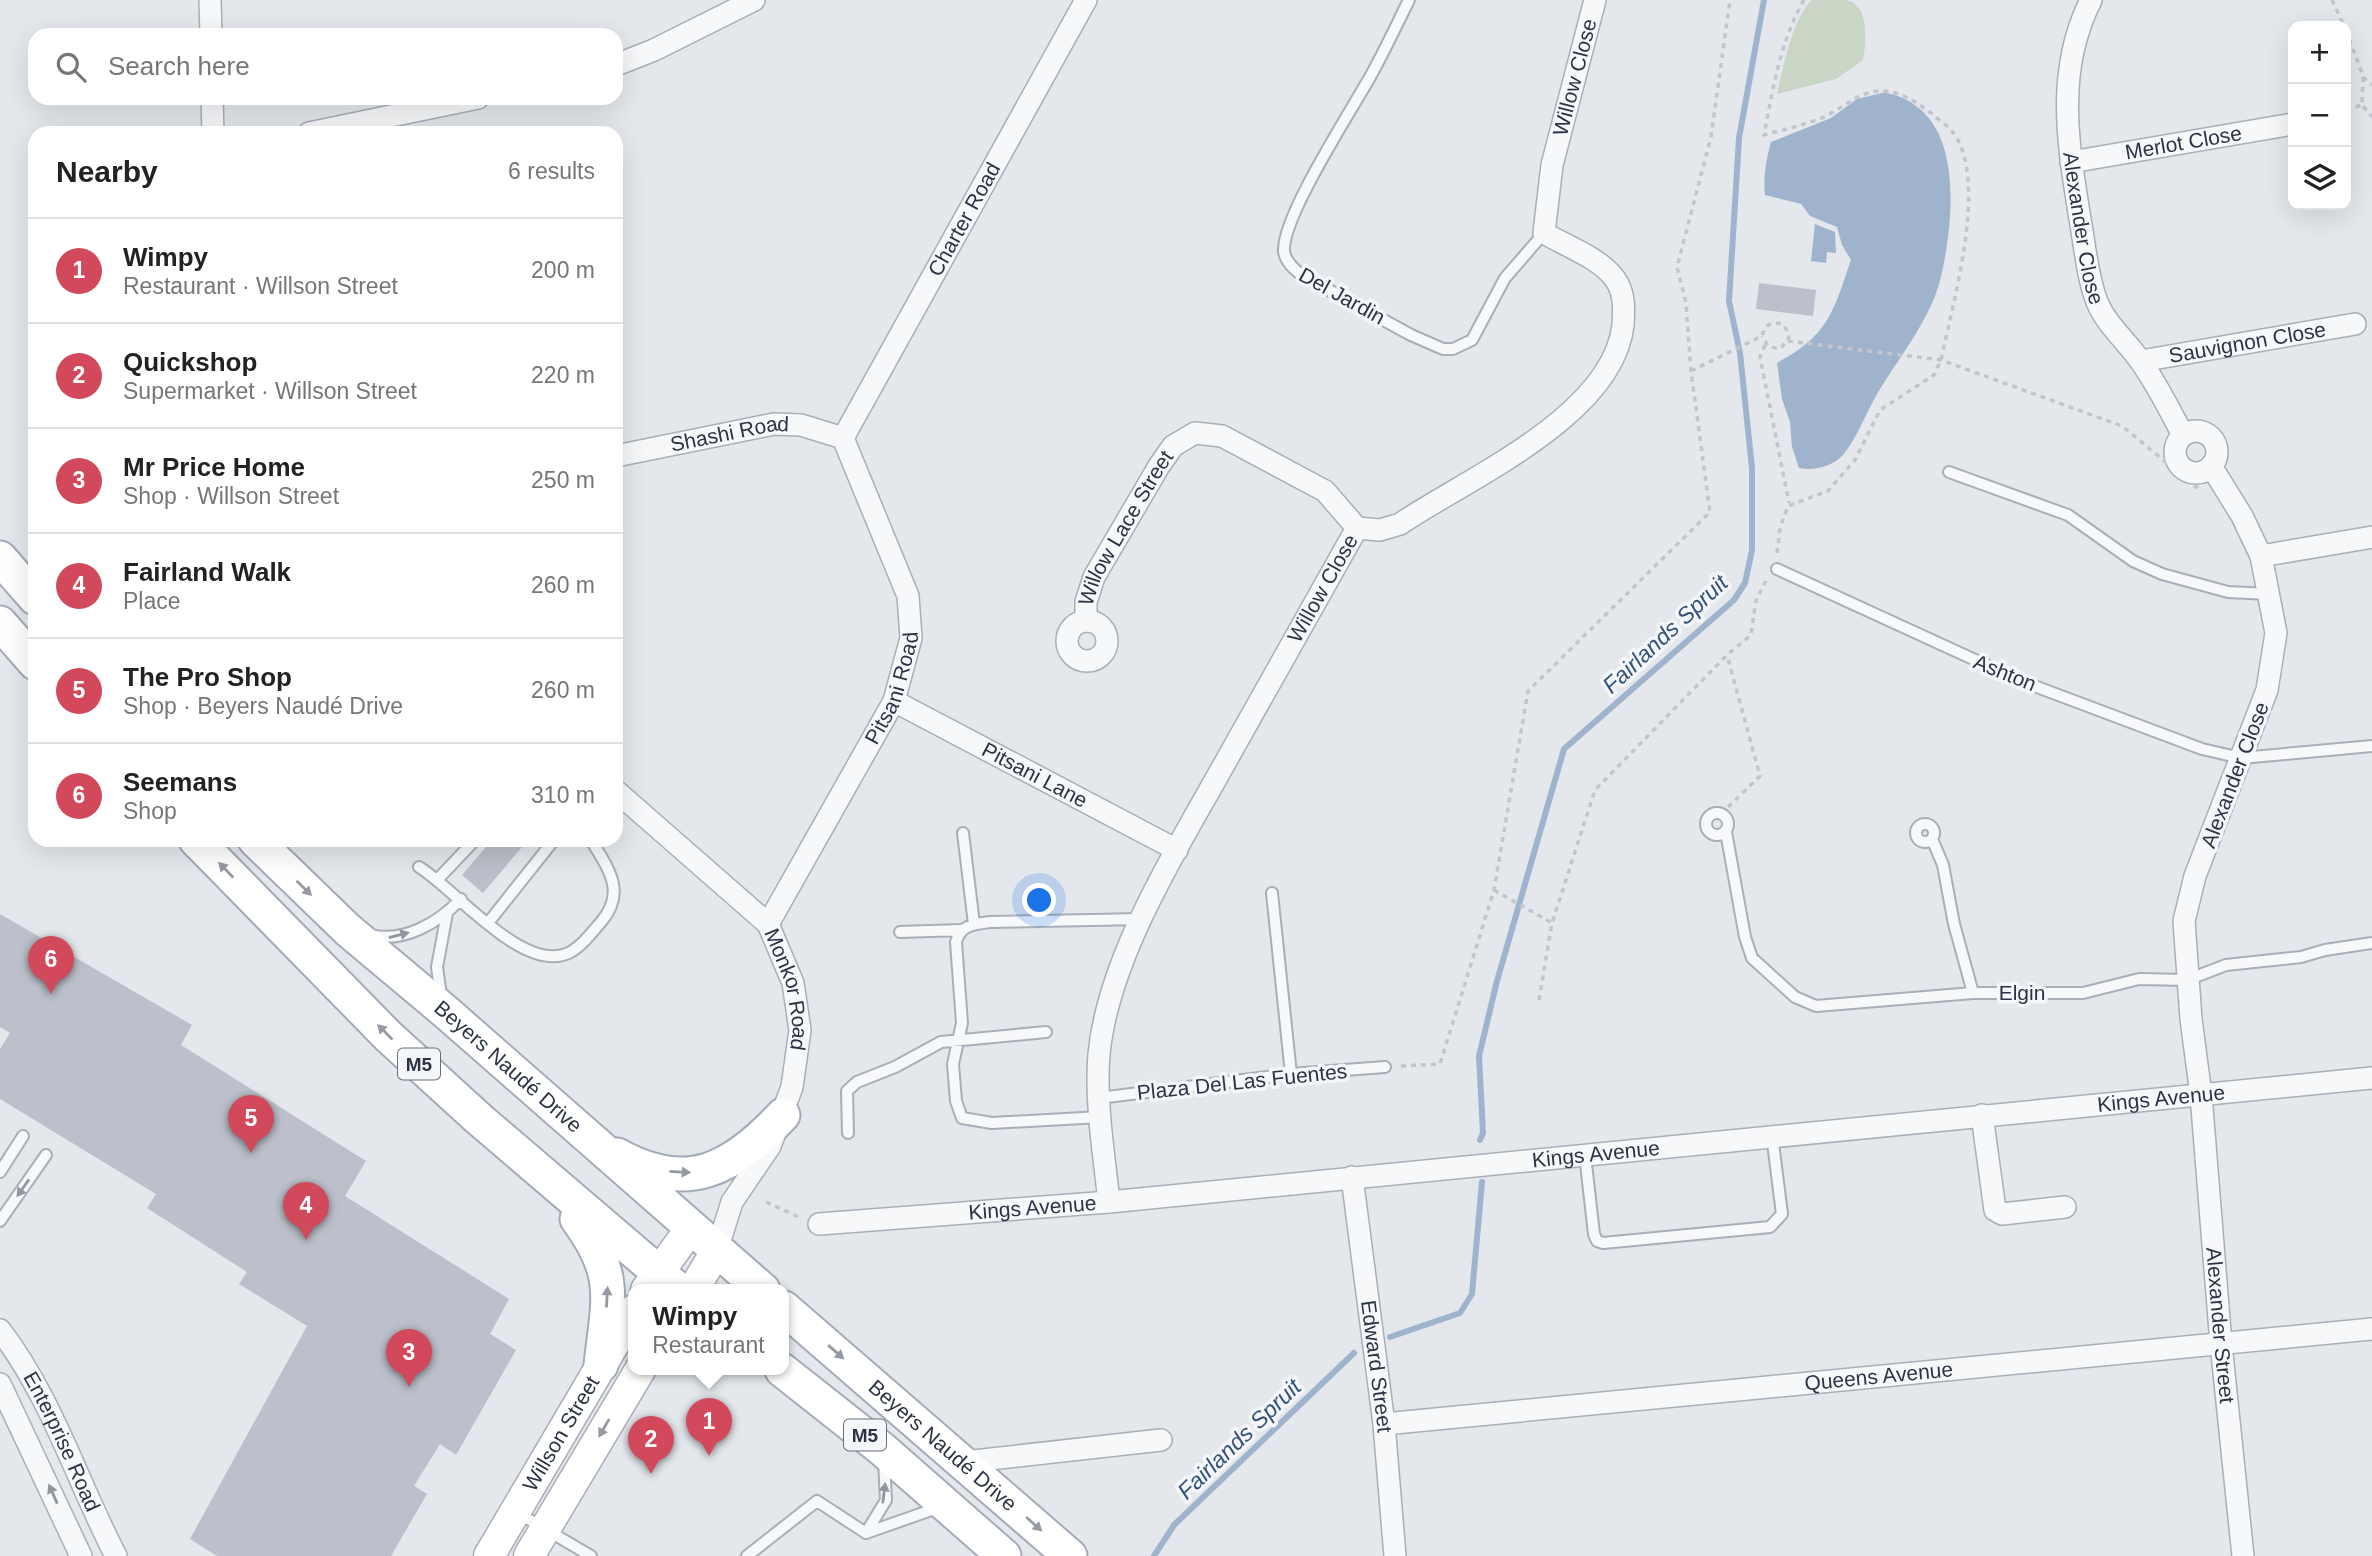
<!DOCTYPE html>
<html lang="en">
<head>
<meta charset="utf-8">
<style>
	body { margin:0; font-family:Helvetica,sans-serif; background:#f2f2f2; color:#222 }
	.controls { position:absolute; right:21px; top:21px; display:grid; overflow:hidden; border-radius:14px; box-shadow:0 7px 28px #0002 }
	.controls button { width:63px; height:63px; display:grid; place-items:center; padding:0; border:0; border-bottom:2px solid #e0e0e0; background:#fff; color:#222; font:35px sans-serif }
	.you { position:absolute; left:1040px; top:901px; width:24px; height:24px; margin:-18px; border:5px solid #fff; border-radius:50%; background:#1a73e8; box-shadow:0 0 0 10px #1a73e833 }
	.badge { display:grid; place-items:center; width:46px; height:46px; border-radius:50%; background:#d1495b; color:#fff; font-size:23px; font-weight:700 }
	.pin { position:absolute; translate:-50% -58px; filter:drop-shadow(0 2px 4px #0008) }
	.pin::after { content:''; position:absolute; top:37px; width:24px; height:21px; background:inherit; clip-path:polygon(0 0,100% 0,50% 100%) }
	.popup { position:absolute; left:628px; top:1284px; width:161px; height:91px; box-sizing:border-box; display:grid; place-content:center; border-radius:14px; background:#fff; filter:drop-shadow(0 2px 5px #0005); font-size:23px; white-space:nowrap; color:#767676 }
	.popup b { font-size:26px; color:#222 }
	.popup::after { content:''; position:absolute; left:50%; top:100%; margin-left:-14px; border:14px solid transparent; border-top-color:#fff }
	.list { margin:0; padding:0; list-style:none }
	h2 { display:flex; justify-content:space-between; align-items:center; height:91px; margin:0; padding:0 28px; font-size:30px }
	h2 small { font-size:23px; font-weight:400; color:#767676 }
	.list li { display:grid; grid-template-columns:46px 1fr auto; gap:21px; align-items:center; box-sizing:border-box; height:105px; padding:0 28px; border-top:2px solid #e0e0e0 }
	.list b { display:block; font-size:26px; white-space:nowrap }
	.list p { margin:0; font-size:23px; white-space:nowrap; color:#767676 }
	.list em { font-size:23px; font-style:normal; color:#767676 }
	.icon { flex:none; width:38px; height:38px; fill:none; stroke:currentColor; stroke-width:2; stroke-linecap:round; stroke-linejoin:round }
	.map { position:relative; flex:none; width:2372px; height:1556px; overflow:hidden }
	.search { position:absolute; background:#fff; box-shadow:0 7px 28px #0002; left:28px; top:28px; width:595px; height:77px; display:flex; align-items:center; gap:18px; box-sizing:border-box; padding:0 24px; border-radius:21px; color:#767676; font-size:26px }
	.panel { position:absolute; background:#fff; box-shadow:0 7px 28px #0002; left:28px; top:126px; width:595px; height:721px; border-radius:21px }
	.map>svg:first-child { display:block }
	.green { fill:#c9d6c5 }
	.water { fill:#9fb4cc }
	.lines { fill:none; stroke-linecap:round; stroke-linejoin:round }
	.stream { stroke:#9fb4cc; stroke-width:6 }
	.building { fill:#bbc0ca }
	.lane-casing { stroke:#a9aeb7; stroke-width:14 }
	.street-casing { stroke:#a9aeb7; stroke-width:24 }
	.secondary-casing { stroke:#a9aeb7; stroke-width:33 }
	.primary-casing { stroke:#a3abb8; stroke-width:37 }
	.path { stroke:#c2c5cb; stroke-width:3.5; stroke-dasharray:5 5; stroke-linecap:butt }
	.lane { stroke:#f7f8fa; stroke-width:10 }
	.street { stroke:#f7f8fa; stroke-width:21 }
	.secondary { stroke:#fff; stroke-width:30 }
	.primary { stroke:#fff; stroke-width:33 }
	.oneway { fill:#959aa2 }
	.oneway2 { fill:#9196a0 }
	.labels { text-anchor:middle; stroke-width:7; stroke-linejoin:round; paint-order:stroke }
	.shield { fill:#f4f6f9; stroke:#676e7b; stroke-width:2 }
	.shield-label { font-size:19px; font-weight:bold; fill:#2b3445 }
	.street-label { font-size:21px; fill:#2b3445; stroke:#f4f6f9 }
	.water-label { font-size:23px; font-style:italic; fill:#34527a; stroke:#f4f6f9 }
</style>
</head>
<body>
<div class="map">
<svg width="2372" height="1556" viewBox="0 0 2372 1556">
	<rect width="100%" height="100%" fill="#e4e7ec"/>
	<path class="green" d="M1811 0C1822 0 1835 0 1846 0 1870 4 1866 43 1863 60L1836 79 1777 94C1785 61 1790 27 1811 0Z"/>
	<path class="water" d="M1882 93C1896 93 1909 100 1920 109 1962 145 1952 228 1941 277 1931 319 1899 357 1877 394 1866 413 1857 438 1843 455 1832 467 1813 471 1799 468L1792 447 1790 422 1782 399 1777 363C1829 335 1833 312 1851 260L1842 245 1837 227 1810 216 1801 204 1765 195C1763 177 1766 160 1771 142L1831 118 1857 99Z
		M1815 224 1835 232 1836 253 1827 252 1826 263 1811 261Z"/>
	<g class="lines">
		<path class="stream" d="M1480 1140 1483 1133 1479 1056 1497 981 1564 749 1734 600 1745 583 1752 550V468L1740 353 1729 301 1739 138 1764 0
			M1390 1337 1460 1313 1472 1294 1482 1182
			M1154 1556 1174 1525 1354 1353"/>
	</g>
	<path class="building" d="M1759 283 1816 290 1813 316 1756 309Z
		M492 840H528L483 893 462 875Z
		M0 914 192 1025 181 1045 366 1161 345 1196 509 1299 490 1334 516 1350 456 1455 440 1444 414 1486 427 1494 391 1556H217L190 1539 307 1326 239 1284 247 1272 147 1208 156 1194 0 1099V1049L10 1033 0 1027Z"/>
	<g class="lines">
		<defs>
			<path id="lane" d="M1409 0C1396 26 1384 52 1370 77 1351 111 1282 217 1284 251 1285 262 1295 270 1303 276L1411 335 1443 349H1453L1472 340 1505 278 1544 233
				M1949 472 2068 515 2133 561 2162 574 2228 592 2270 594
				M1777 569 2021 681 2202 749 2241 758 2372 746
				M1706 824a11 11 0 1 1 22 0a11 11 0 1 1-22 0Z
				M1916 833a9 9 0 1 1 18 0a9 9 0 1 1-18 0Z
				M1726 832 1745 937 1752 958 1795 997 1816 1006 1973 993H2083L2139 979 2187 980 2226 965 2301 957 2325 950 2372 943
				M963 833 974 924
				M1932 839 1943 865 1954 924 1973 993
				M419 867C455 889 521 971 566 954 580 949 592 932 601 922 627 892 608 868 591 840
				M438 879 475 840
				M1272 893 1291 1074
				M488 923 554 840
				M900 932 961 930
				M371 935C404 943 438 923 461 899
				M441 996 437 967 447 913
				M1099 1098 1291 1074 1385 1067
				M1101 1117 992 1123 962 1118 956 1101 953 1064 962 1023 956 942C960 925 974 924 990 922L1141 919
				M848 1133 847 1091 857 1082 895 1067 941 1042 1046 1032
				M1585 1155 1594 1234 1597 1241 1603 1243 1770 1227 1782 1214 1772 1135
				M0 1172 23 1136
				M0 1221 46 1155
				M518 1513 591 1556
				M866 1533 886 1500 884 1461
				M747 1556 817 1501 866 1533 940 1507"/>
			<g id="street">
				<path d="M210 0 211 35"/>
				<path id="s1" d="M2091 0C2055 71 2068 144 2080 219 2085 246 2087 276 2097 302 2107 326 2127 341 2141 362 2157 384 2170 411 2183 435"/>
				<path d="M616 65 654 50 754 0"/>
				<path d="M212 98 213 133"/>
				<path d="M309 133 478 98"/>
				<path id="s2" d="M2071 162 2293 124"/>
				<path id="s3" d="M2141 361 2355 324"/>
				<circle cx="2196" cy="452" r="21"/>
				<path id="s4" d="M843 438 1086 0"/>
				<path id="s5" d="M616 456 774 424 801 425 843 438"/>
				<path id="s6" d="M2211 466 2242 516 2261 556 2276 633 2267 690 2195 876 2184 921 2191 1019 2201 1095 2221 1344 2243 1556"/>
				<path id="s7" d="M1357 528 1380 530 1400 524C1468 478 1613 416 1623 325 1624 309 1625 293 1615 279 1600 258 1566 246 1544 233L1552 165 1595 0"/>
				<path d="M2261 556 2372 537"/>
				<path id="s8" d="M1086 621V602L1094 577 1159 466 1173 446 1195 433 1222 436 1325 491 1357 528"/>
				<circle cx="1087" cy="641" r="20"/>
				<path id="s9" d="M894 701 1177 850"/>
				<path id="s10" d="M616 791 768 924 793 983 800 1030 792 1087 770 1146 732 1202 717 1250"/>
				<path id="s11" d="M768 924 894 701 911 638 908 596 843 438"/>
				<path d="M1982 1115 1995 1210 2002 1214 2065 1207"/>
				<path id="s12" d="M1352 1177 1384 1424 1395 1556"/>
				<path id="s13" d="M1109 1202C1104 1154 1095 1102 1099 1054 1108 961 1172 857 1217 777 1263 694 1310 611 1357 528"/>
				<path id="s14" d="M819 1224 1109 1202 2372 1078"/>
				<path id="s15" d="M0 1330C52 1398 77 1481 116 1556"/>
				<path d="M0 1384 81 1556"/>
				<path id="s16" d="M1384 1424 2372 1329"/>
				<path d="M964 1462 1161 1440"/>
			</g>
			<g id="secondary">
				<path d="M646 1290 691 1228"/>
				<path d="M693 1290 717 1250"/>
				<path id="s17" d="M489 1556 634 1310"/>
				<path d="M529 1556 640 1370"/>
			</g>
			<g id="primary">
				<path d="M0 558 35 598"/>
				<path d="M0 623 35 663"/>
				<path d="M196 840 388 1036 479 1119 679 1290"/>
				<path id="s18" d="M255 840 348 930 447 1013 763 1290"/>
				<path d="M617 1155C689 1195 733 1168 783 1115"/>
				<path d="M577 1219C619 1275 608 1300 601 1365"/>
				<path id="s19" d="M784 1308 1070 1556"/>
				<path d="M782 1370 882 1449 1004 1556"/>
			</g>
		</defs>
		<use href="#lane" class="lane-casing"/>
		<use href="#street" class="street-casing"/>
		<use href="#secondary" class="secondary-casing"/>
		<use href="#primary" class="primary-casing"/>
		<path class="path" d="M2332 0 2344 26
			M2346 30 2363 76 2362 105 2372 117
			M2363 77 2372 85
			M2346 110 2362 105
			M1788 341 1941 360 2122 426 2201 491
			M1765 345 1760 357 1789 503
			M1691 371 1762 336C1765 324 1773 320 1784 325L1789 335 1788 341 1779 349 1768 346 1762 336
			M1777 553 1780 528 1788 506 1828 491 1855 460 1880 410 1934 375 1941 360C1952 305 1991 176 1951 130 1946 124 1937 119 1931 113 1915 101 1898 90 1878 91 1857 93 1844 107 1826 116 1806 125 1785 129 1764 135 1773 88 1780 42 1804 0
			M1721 814 1760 776 1727 655
			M1494 890 1552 923
			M1539 1000 1552 923 1595 790 1727 655 1751 635 1756 600 1766 581
			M1401 1066 1440 1064 1494 890 1528 691 1710 512 1691 371 1686 303 1677 267 1711 137 1730 0
			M766 1202 801 1218"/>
		<use href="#lane" class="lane"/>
		<use href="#street" class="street"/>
		<use href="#secondary" class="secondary"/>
		<use href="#primary" class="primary"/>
	</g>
	<defs><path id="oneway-solid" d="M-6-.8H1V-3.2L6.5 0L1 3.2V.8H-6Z" transform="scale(1.75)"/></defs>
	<g class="oneway">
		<use href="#oneway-solid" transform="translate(226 870) rotate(-134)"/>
		<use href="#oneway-solid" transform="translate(304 888) rotate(44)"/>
		<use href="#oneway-solid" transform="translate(385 1032) rotate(-135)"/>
		<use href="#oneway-solid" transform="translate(680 1172) rotate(3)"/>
		<use href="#oneway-solid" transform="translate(607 1297) rotate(-87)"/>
		<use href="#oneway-solid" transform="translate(836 1352) rotate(41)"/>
		<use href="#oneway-solid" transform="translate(604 1428) rotate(120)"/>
		<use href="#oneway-solid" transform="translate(1034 1524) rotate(42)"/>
	</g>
	<g class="oneway2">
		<use href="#oneway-solid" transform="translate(399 935) rotate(-14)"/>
		<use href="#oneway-solid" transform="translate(23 1188) rotate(125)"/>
		<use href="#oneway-solid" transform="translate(884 1493) rotate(-83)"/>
		<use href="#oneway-solid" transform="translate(53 1494) rotate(-114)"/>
	</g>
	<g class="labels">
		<g class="shield">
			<rect x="398" y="1048.5" width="42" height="31" rx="5"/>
			<rect x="844" y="1419.5" width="42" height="31" rx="5"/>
		</g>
		<g class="shield-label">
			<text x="419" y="1071">M5</text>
			<text x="865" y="1442">M5</text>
		</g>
		<g class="street-label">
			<text dy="7" stroke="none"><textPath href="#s7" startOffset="644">Willow Close</textPath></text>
			<text dy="7" stroke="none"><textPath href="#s2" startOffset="114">Merlot Close</textPath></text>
			<text dy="7" stroke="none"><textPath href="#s4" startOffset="250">Charter Road</textPath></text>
			<text dy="7" stroke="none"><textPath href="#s1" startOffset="233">Alexander Close</textPath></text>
			<text transform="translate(1342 296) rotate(29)" y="7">Del Jardin</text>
			<text dy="7" stroke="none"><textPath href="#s3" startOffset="108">Sauvignon Close</textPath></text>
			<text dy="7" stroke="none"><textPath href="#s5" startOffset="116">Shashi Road</textPath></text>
			<text dy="7" stroke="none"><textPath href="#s8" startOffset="103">Willow Lace Street</textPath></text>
			<text dy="7" stroke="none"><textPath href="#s13" startOffset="668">Willow Close</textPath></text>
			<text transform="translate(2005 673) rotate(22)" y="7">Ashton</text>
			<text dy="7" stroke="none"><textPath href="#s11" startOffset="268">Pitsani Road</textPath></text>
			<text dy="7" stroke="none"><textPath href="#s9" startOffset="159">Pitsani Lane</textPath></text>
			<text transform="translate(2235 775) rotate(-69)" y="7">Alexander Close</text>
			<text dy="7" stroke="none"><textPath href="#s10" startOffset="271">Monkor Road</textPath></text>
			<text x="2022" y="1000">Elgin</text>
			<text dy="7" stroke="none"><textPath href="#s18" startOffset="340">Beyers Naudé Drive</textPath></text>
			<text transform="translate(1242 1082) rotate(-6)" y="7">Plaza Del Las Fuentes</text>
			<text dy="7" stroke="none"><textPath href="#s14" startOffset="1348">Kings Avenue</textPath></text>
			<text dy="7" stroke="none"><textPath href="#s14" startOffset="780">Kings Avenue</textPath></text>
			<text dy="7" stroke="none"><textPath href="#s14" startOffset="214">Kings Avenue</textPath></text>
			<text dy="7" stroke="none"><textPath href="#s6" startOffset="891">Alexander Street</textPath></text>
			<text dy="7" stroke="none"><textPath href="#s12" startOffset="191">Edward Street</textPath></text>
			<text dy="7" stroke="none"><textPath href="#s16" startOffset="497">Queens Avenue</textPath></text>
			<text dy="7" stroke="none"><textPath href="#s17" startOffset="142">Willson Street</textPath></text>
			<text dy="7" stroke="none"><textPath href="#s15" startOffset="128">Enterprise Road</textPath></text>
			<text dy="7" stroke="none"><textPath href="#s19" startOffset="210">Beyers Naudé Drive</textPath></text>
		</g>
		<g class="water-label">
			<text transform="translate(1665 634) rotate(-43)" y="8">Fairlands Spruit</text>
			<text transform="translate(1239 1439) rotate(-44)" y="8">Fairlands Spruit</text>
		</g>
	</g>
</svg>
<div class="controls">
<button>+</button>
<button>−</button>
<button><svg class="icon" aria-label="layers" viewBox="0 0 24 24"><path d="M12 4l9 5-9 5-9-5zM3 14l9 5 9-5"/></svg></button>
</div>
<div class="you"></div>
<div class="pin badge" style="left:709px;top:1456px">1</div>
<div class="popup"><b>Wimpy</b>Restaurant</div>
<div class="pin badge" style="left:651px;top:1474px">2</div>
<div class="pin badge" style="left:409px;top:1387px">3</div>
<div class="pin badge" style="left:306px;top:1240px">4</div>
<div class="pin badge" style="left:251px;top:1153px">5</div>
<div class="pin badge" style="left:51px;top:994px">6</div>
<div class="search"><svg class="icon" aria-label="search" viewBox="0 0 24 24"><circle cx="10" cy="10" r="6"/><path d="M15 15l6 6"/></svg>Search here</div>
<section class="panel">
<h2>Nearby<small>6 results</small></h2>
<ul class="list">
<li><span class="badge">1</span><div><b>Wimpy</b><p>Restaurant · Willson Street</p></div><em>200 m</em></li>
<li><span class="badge">2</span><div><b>Quickshop</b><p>Supermarket · Willson Street</p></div><em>220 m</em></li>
<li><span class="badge">3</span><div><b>Mr Price Home</b><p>Shop · Willson Street</p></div><em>250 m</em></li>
<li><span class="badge">4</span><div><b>Fairland Walk</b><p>Place</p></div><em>260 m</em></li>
<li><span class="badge">5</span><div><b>The Pro Shop</b><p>Shop · Beyers Naudé Drive</p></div><em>260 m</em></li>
<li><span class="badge">6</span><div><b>Seemans</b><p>Shop</p></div><em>310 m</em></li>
</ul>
</section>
</div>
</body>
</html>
